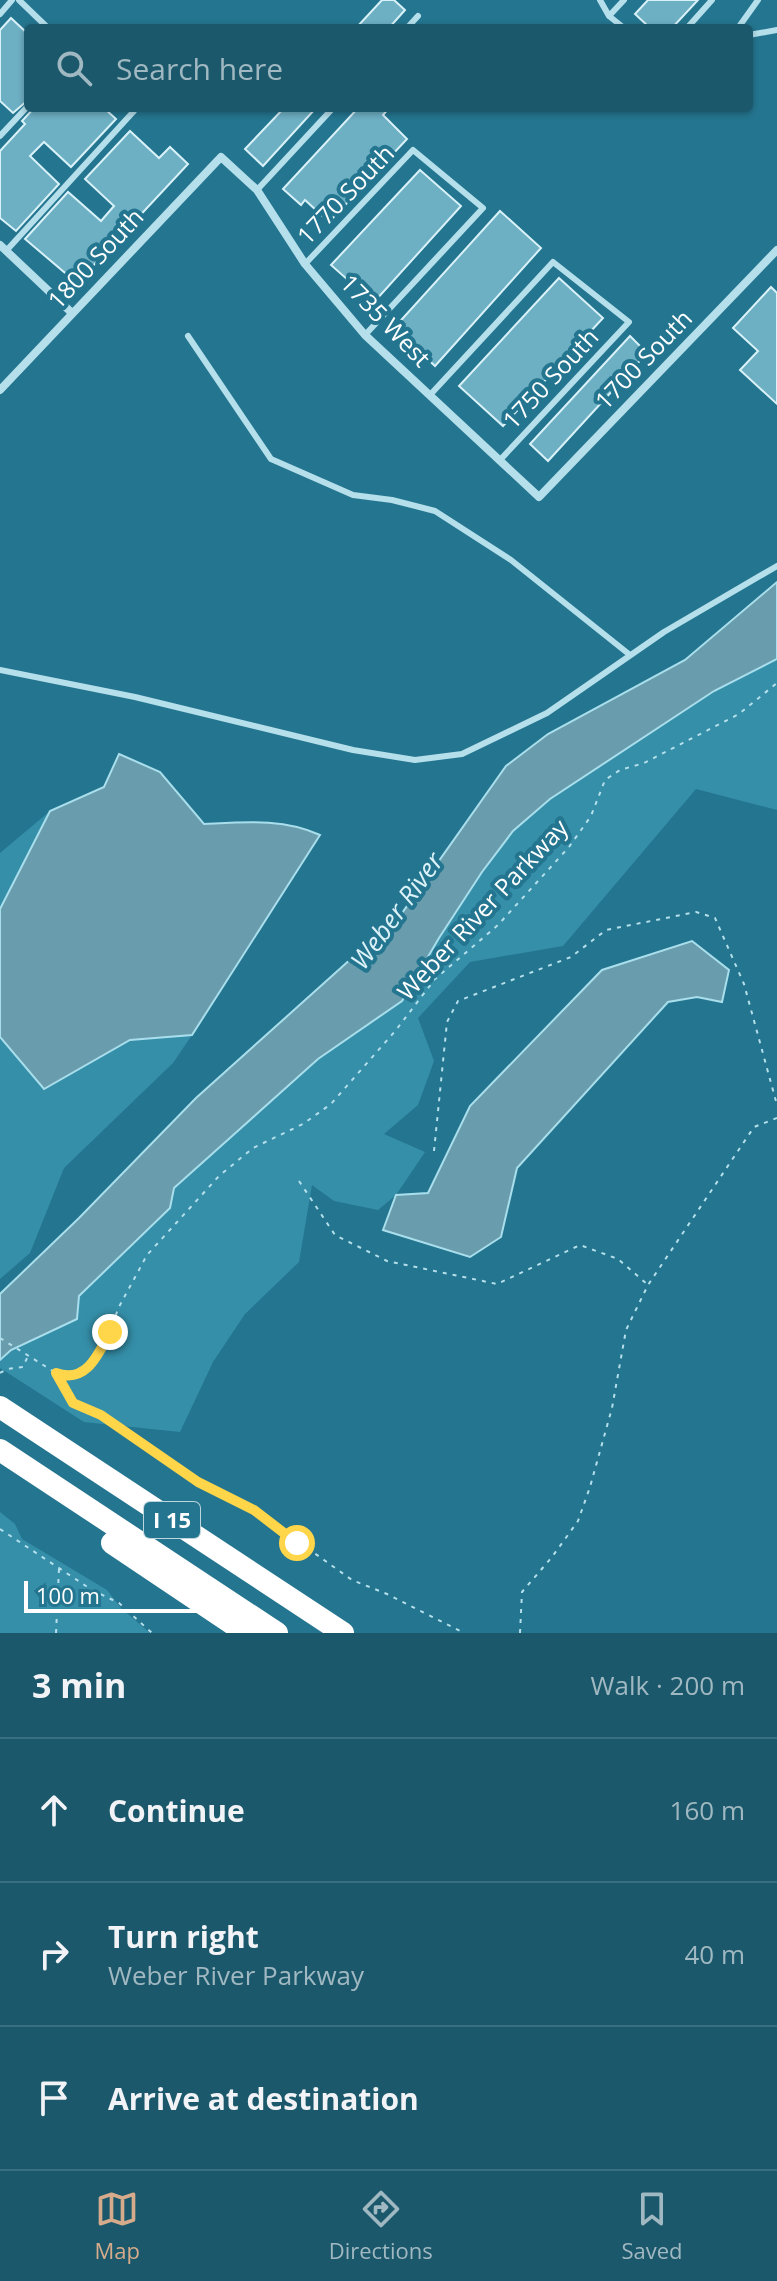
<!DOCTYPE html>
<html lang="en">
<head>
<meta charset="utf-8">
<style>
	body { margin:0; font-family:"Open Sans",sans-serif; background:#286173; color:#f1f3f6 }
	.scale { position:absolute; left:24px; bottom:20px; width:184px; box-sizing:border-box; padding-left:8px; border:4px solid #fff; border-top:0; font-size:22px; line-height:28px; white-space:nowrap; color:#fff; -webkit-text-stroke:6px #24758f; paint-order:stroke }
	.stop { position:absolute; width:24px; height:24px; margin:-18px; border:6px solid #ffd54a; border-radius:50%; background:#fff }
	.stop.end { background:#ffd54a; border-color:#fff; box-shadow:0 2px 8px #0008 }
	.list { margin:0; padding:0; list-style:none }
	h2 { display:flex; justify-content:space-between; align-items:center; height:104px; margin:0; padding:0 32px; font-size:34px }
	h2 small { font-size:26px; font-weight:400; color:#a0b8c1 }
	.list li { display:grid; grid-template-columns:52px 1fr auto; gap:24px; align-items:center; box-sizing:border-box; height:144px; padding:0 32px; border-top:2px solid #396e7e }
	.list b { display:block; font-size:30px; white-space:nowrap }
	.list p { margin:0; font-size:26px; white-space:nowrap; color:#a0b8c1 }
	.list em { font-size:26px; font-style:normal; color:#a0b8c1 }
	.icon { flex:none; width:44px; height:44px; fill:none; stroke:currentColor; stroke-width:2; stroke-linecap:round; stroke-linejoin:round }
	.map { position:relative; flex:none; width:777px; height:1633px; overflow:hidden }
	.search { position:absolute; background:#1b586b; box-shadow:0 2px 6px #0004; left:24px; right:24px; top:24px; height:88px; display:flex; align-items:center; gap:20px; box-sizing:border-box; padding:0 28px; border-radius:8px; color:#a0b8c1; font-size:30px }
	.sheet { height:536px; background:#1b586b }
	nav { display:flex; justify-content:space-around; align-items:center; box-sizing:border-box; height:112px; border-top:2px solid #396e7e; background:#1b586b; font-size:22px; color:#a0b8c1 }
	nav a { display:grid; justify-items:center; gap:4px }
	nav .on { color:#d6ab8b }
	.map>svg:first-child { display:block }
	.green { fill:#358fa9 }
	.water { fill:#699dad; stroke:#a9deec; stroke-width:2 }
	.building { fill:#6dafc3; stroke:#d9f2f9; stroke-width:2 }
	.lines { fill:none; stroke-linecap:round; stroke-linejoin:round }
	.path { stroke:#b4dfeb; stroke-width:2; stroke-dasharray:4 6; stroke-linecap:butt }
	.service { stroke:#b4dfeb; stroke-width:6 }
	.minor { stroke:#b4dfeb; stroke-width:8 }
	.motorway { stroke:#fff; stroke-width:22 }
	.route { stroke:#ffd54a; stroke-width:10 }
	.labels { text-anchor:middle; stroke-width:8; stroke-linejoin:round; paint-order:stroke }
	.shield { fill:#24758f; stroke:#bdd6dd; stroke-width:2 }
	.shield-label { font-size:22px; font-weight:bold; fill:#fff }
	.street-label { font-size:24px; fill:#fff; stroke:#24758f }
	.water-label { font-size:26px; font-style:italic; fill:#dcf2f8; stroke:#24758f }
</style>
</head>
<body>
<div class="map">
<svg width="777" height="1633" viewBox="0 0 777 1633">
	<rect width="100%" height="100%" fill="#24758f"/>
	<path class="green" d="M777 659V810L696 789 563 946 470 962 418 1018 434 1061 418 1105 384 1134 425 1152 396 1195 378 1210 334 1201 312 1185 299 1262 245 1314 213 1362 180 1432 84 1422 0 1368V1360L11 1350 77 1319 79 1297 170 1208 174 1188 318 1059 402 1001 439 938 482 872 513 831 550 799 714 691Z
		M50 811 0 909V853Z
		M192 1035 173 1063 64 1168 30 1253 0 1279V1037L44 1089 130 1040Z
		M0 1512 15 1524 22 1539 107 1590 121 1608 150 1633H0Z"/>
	<path class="water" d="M777 582V659L714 691 550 799 513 831 482 872 439 938 402 1001 318 1059 174 1188 170 1208 79 1296 77 1319 11 1350 0 1360V1294L79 1218 196 1098 402 913 506 766 548 734 685 660Z
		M119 754 160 772 204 824C244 822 284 818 320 835L192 1035 130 1040 44 1089 0 1037V909L50 811 104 787Z
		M692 941 729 970 722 1002 697 997 668 1002 517 1168 501 1237 470 1257 383 1230 396 1195 428 1193 470 1106 602 970Z"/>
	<path class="building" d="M382 0H394L405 10 389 28H356Z
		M648 0H698L672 28H650L635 14Z
		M11 18 28 34V100L13 113 0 101V30Z
		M34 108H104L116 119 71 167 44 142 30 156 59 184 16 231 0 218V151L25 124 22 121Z
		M284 108H316L263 166 245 149Z
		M358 108H389L383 115 407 139 329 222 305 200 301 205 283 189Z
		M130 131 159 158 170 147 188 164 77 283 25 239 68 192 101 221 114 206 85 179Z
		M420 170 461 206 375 301 351 279 349 281 331 265Z
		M500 211 541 248 435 366 394 328Z
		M559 278 603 318 503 426 459 386Z
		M771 287 777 293V404L740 370 758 351 733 328Z
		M630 336 647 353 548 461 530 444Z"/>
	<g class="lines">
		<path class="path" d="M434 1151 447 1022 458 1001 571 957 606 930 696 912 715 918 744 984 777 1105
			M299 1181 335 1235 387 1261 497 1284 580 1245 618 1259 647 1284
			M0 1338 56 1373 71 1376 83 1372 101 1350 120 1305 147 1255 219 1176 253 1148 303 1124 331 1104 396 1030 435 979 498 925 569 847 591 816 605 780 620 770 644 763 739 714 777 683
			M0 1373 7 1369 23 1367 27 1358
			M56 1374 73 1403 101 1415 198 1482 254 1510 352 1580 387 1594 464 1633
			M0 1529 92 1590 119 1603 152 1633
			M56 1633 59 1569
			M520 1633 522 1592 552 1557 578 1521 590 1487 612 1408 626 1330 648 1285 754 1127 777 1118"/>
		<path class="service" d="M19 0 48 28
			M600 0 609 16
			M624 0 609 16 624 28
			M0 14 12 0
			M407 28 418 16
			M687 28 712 0
			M738 28 758 0
			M749 35 777 30
			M0 136 28 106
			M257 190 333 108
			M6 251 134 111 131 108
			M305 264 413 150 483 208 365 335
			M188 336 271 459 353 495 392 500 435 511 511 560 630 655
			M430 395 553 262 629 322 500 460
			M0 670 135 697 353 750 415 760 462 754 547 713 664 632 777 566"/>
		<path class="minor" d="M0 245 72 313
			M0 390 221 157 257 190 305 264 365 335 539 497 777 250"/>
		<path class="motorway" d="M0 1407 343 1633
			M0 1450 277 1633
			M112 1543 246 1633"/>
	</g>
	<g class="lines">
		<path class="route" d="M110 1332C98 1355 86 1384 56 1373L73 1403 101 1415 198 1482 254 1510 297 1543"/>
	</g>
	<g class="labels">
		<rect class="shield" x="144" y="1502" width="56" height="36" rx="6"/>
		<g class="shield-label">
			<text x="172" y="1528">I 15</text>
		</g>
		<g class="street-label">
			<text transform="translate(346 195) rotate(-46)" y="8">1770 South</text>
			<text transform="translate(96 259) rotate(-47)" y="8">1800 South</text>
			<text transform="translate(385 321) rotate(46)" y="8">1735 West</text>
			<text transform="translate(644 360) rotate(-46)" y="8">1700 South</text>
			<text transform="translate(551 379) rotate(-47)" y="8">1750 South</text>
			<text transform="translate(483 910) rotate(-47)" y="8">Weber River Parkway</text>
		</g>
		<g class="water-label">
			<text transform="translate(397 911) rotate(-54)" y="9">Weber River</text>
		</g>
	</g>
</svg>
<div class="scale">100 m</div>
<div class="stop" style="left:297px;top:1543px"></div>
<div class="stop end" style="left:110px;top:1332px"></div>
<div class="search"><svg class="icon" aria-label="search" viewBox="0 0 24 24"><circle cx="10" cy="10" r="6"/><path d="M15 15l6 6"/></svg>Search here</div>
</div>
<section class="sheet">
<h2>3 min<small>Walk · 200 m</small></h2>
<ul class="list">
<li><svg class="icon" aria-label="ahead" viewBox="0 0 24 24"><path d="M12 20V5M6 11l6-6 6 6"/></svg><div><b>Continue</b></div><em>160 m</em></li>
<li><svg class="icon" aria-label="right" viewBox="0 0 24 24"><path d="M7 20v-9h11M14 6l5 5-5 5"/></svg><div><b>Turn right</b><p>Weber River Parkway</p></div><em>40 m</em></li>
<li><svg class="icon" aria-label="arrive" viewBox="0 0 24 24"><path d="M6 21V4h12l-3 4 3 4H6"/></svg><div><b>Arrive at destination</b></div></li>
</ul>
</section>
<nav>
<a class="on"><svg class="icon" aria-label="map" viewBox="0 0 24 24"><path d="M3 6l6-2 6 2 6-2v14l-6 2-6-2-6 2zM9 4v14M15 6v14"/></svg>Map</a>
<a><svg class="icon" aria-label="directions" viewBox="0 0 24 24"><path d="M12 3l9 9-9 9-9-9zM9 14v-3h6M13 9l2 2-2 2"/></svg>Directions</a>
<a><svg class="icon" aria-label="saved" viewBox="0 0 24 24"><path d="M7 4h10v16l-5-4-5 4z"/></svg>Saved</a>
</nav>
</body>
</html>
